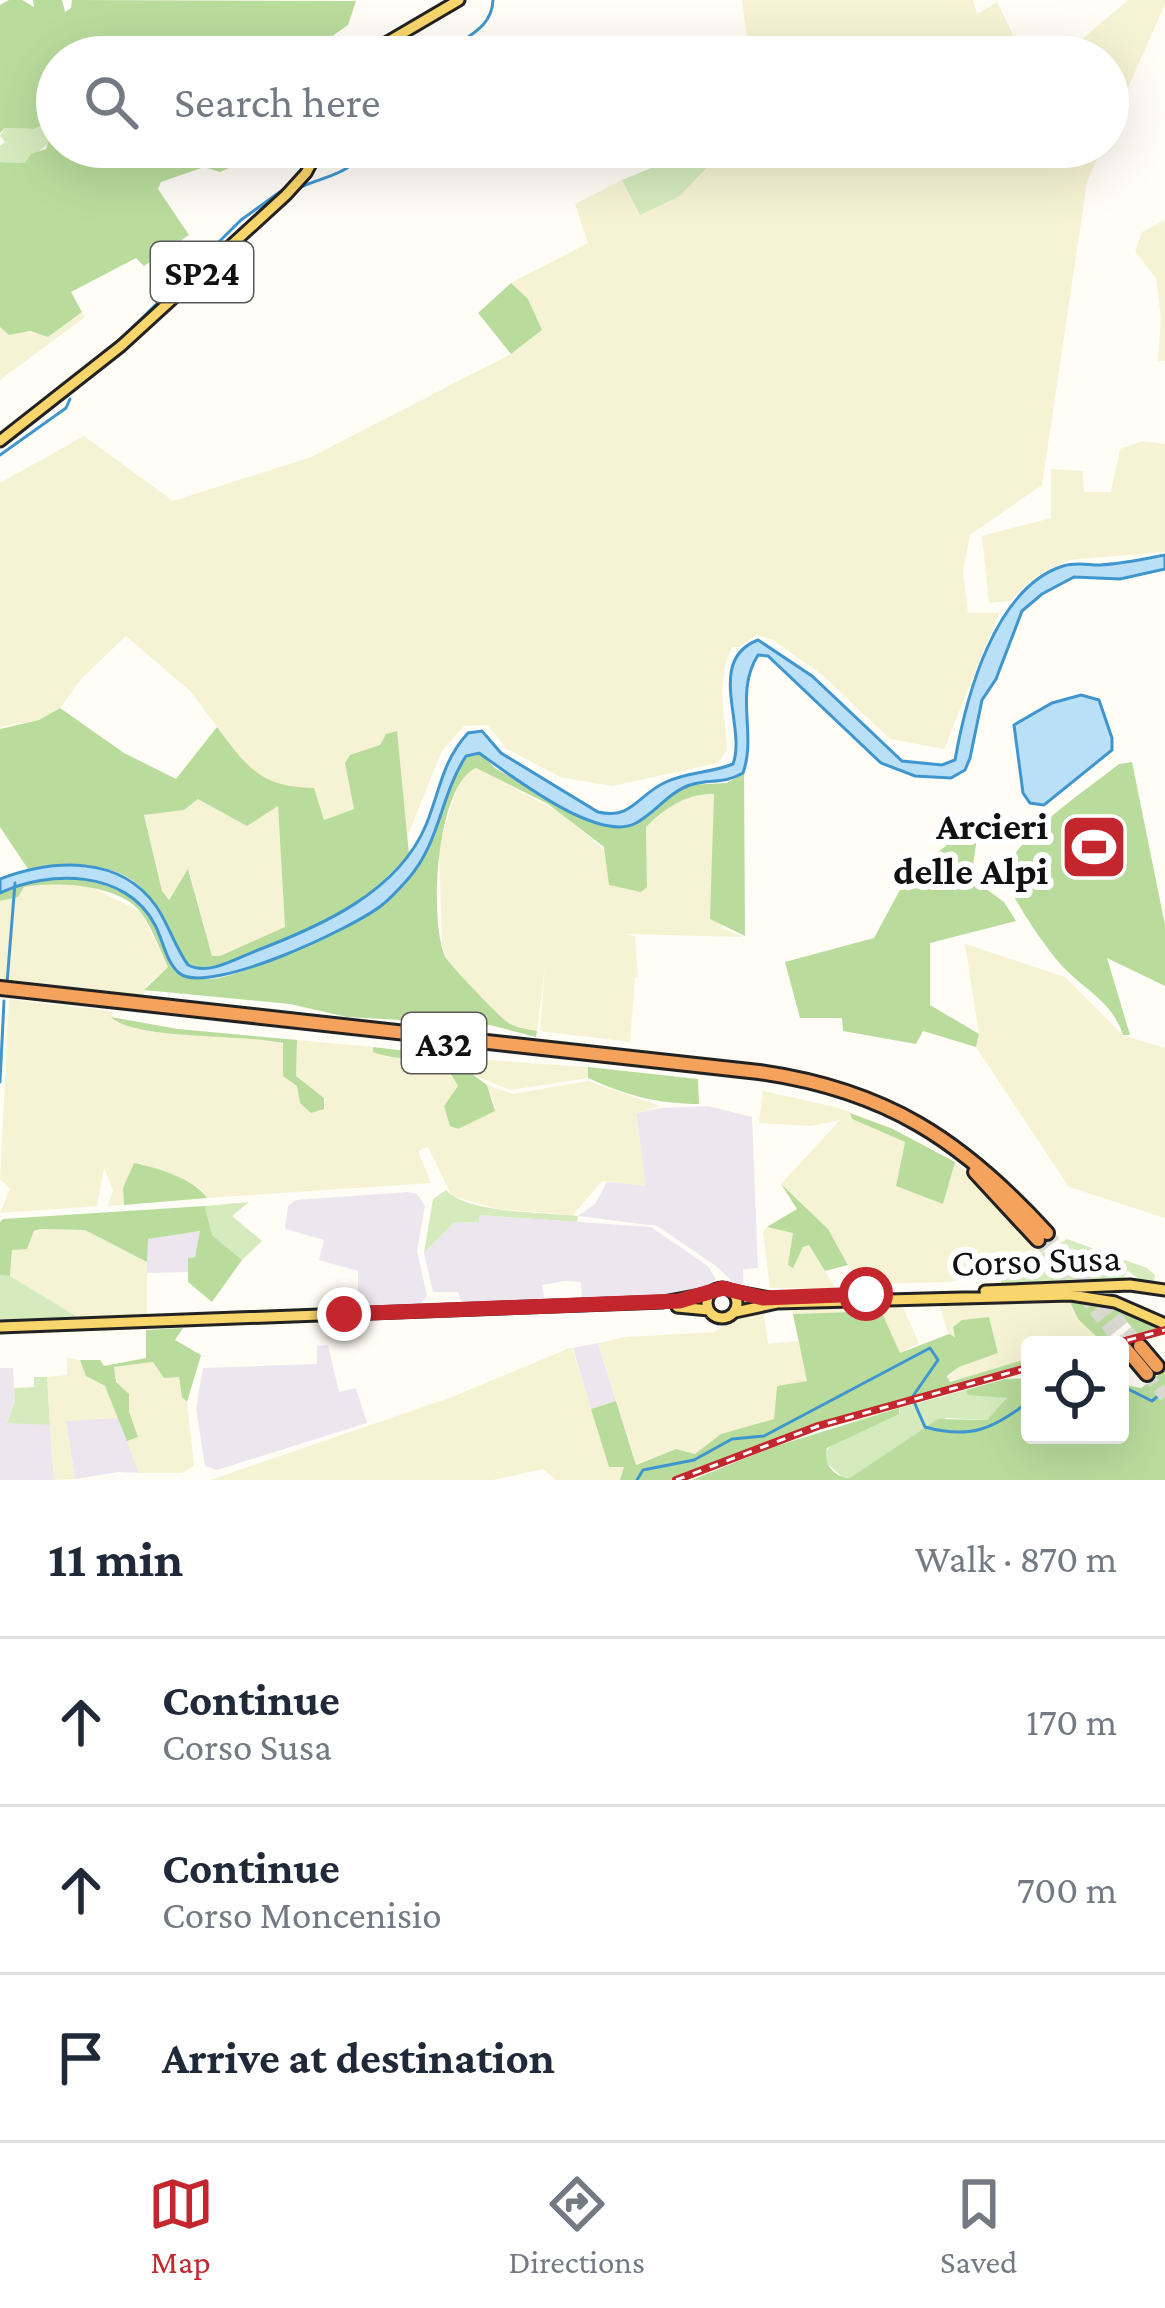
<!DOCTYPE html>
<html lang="en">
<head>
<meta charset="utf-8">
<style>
	body { margin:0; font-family:"Crimson Pro",serif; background:#f2f2f3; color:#1f2937 }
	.controls { position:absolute; right:36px; bottom:36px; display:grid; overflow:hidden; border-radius:12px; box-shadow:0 12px 48px #0002 }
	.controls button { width:108px; height:108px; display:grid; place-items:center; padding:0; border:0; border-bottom:3px solid #e0e1e3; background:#fff; color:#1f2937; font:60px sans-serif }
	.stop { position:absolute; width:36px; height:36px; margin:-27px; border:9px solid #c4262e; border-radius:50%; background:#fff }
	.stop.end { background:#c4262e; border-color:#fff; box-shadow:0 3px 12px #0008 }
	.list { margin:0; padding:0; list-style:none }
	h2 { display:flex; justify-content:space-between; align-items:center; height:156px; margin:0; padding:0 48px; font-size:51px }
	h2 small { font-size:39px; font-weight:400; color:#747a83 }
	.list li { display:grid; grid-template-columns:78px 1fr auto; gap:36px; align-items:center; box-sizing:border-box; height:168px; padding:0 48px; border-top:3px solid #e0e1e3 }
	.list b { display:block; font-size:45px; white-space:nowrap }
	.list p { margin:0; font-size:39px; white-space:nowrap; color:#747a83 }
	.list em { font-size:39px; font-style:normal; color:#747a83 }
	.icon { flex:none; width:66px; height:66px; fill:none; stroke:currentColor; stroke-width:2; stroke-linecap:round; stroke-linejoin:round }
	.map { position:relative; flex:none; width:1165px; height:1480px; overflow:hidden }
	.search { position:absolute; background:#fff; box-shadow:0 12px 48px #0002; left:36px; right:36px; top:36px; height:132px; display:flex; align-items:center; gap:30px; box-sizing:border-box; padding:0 42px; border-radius:66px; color:#747a83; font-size:45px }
	.sheet { height:660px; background:#fff }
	nav { display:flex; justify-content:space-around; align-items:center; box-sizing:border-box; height:168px; border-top:3px solid #e0e1e3; background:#fff; font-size:33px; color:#747a83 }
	nav a { display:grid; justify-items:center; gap:6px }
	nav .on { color:#c4262e }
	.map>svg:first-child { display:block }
	.industrial { fill:#eee6ef }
	.farmland { fill:#f6f3d4 }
	.green { fill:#d5ebbd }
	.forest { fill:#b9dc9c; fill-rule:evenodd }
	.pitch { fill:#e6f2cf }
	.water { fill:#b9e0f7; stroke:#3f96cf; stroke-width:3 }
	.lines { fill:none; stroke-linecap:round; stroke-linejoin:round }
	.stream { stroke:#3f96cf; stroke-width:3 }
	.highway-tunnel { stroke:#dbdad3; stroke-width:12; stroke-dasharray:12 6; stroke-linecap:butt }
	.primary-casing { stroke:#222; stroke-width:15 }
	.highway-casing { stroke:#222; stroke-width:18 }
	.primary { stroke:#f9d66b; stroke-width:9 }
	.highway { stroke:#f5a25d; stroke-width:12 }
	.rail-casing { stroke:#c4262e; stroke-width:8 }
	.rail { stroke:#fff; stroke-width:3; stroke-dasharray:9; stroke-linecap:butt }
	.route { stroke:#c4262e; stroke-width:15 }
	.labels { text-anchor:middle; stroke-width:12; stroke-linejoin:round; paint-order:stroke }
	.shield { fill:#fff; stroke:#585858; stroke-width:3 }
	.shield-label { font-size:36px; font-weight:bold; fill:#111 }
	.poi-label { font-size:39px; font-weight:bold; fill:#111; stroke:#fff; text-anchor:end }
	.street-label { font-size:39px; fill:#111; stroke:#fff }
</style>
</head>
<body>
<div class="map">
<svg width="1165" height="1480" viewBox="0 0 1165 1480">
	<rect width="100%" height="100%" fill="#fffdf5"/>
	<path class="industrial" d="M708 1106 752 1117 758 1268 743 1269 744 1292 716 1266 657 1226 578 1216 595 1204 607 1182 645 1185 636 1113 660 1108Z
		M408 1192 417 1194 425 1206 417 1251 427 1296 419 1305 368 1307 364 1294 358 1293V1271L319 1260 324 1240 285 1229 288 1206 296 1200Z
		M478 1215 651 1227 708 1266 716 1279 705 1291 678 1298 582 1302 581 1282 565 1281 542 1285 545 1304 463 1307 458 1292H433L424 1253 454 1223 478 1222Z
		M201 1231 195 1257 188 1258V1272L147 1273V1239Z
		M598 1343 616 1401 591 1409 573 1348Z
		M328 1345 339 1392 356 1388 367 1423 217 1470 205 1466 196 1409 203 1368 317 1364V1346Z
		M0 1368H13L15 1401 7 1422 50 1425 54 1480H0Z
		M86 1418H119L139 1473 119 1472 75 1479 66 1421Z"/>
	<path class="farmland" d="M742 0H973L977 14 997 2 1024 57H780L776 49 749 52Z
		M1128 0H1165V4L1108 133V57H1061Z
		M726 147H1102L1087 182 1042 485 970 535 963 571 968 613H999L944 749 890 739 821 674 773 640 757 635 739 647H732L725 665 722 692 727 750 718 763 612 786 560 777 507 749 487 725 464 726 442 751 407 837 396 731 380 745 345 763 354 809 323 820 285 787 252 773 190 691 126 636 83 677 60 708 39 720 0 727V483L84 436 173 501 311 457 511 354 541 331 528 299 511 283 588 243 575 204 622 180 640 214 680 196Z
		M1165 220V361H1158L1161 318 1156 278 1135 251 1142 232Z
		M82 312 85 317 0 380V327L48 336Z
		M1142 441 1165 444V552L1068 560 1034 578 1010 601 989 603 982 536 1051 518V469L1083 471 1084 492H1111L1120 449Z
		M476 768 563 814 647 887 646 827 673 804 696 795 714 794 722 928 743 937 624 934 635 936 638 977 635 978 630 1042 540 1031 545 967 537 1031 508 1024 449 964 442 945 439 846 460 779Z
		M198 799 278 805 285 927 226 955 212 957 189 870 168 900 162 891 144 815 184 810Z
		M69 883 89 886 141 912 168 967 146 986 143 998 0 982V901L18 897 24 887Z
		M965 944 1065 977 1123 1035 1165 1048V1218L1069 1187 976 1047 979 1034Z
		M9 999 111 1011 117 1023 148 1029 277 1041 285 1046 283 1075 298 1086 300 1103 319 1112 326 1103 324 1098 296 1076 297 1040 373 1047 374 1052 390 1058 407 1055 443 1061 459 1086 444 1106 496 1108 487 1085 513 1094 588 1081 660 1106 636 1114 646 1186 602 1181 573 1215 498 1209 452 1196 428 1147 418 1151 431 1183 207 1198 200 1188 140 1163 123 1188 124 1205 108 1206 113 1190 104 1168 97 1206 0 1213 10 1189 0 1179Z
		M474 1059 588 1067V1078L510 1090 471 1074Z
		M763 1091 835 1107 850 1112 852 1119 905 1142 896 1186 943 1204 955 1162 985 1188 1040 1254 982 1284 981 1277 949 1282 860 1284 828 1229 781 1184 840 1120 811 1126 759 1123Z
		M767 1227 793 1233V1268L803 1246 809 1245 836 1289 770 1288 763 1232Z
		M40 1229 85 1230 147 1262V1318L84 1321 10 1276 12 1249Z
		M1068 1298 1078 1319 1099 1339 1077 1345H1030V1358L969 1378 946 1380 959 1367 998 1353 950 1338 938 1302Z
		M901 1303 919 1343 900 1353 880 1311 793 1314V1306Z
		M763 1307 768 1344 798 1341 808 1381 777 1386 774 1419 729 1432 695 1454 676 1449 636 1464 598 1343 626 1337 714 1332 747 1311Z
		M572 1347 609 1466 624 1467 620 1480H556L543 1469 493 1480H210L452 1397Z
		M67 1358 80 1360 89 1378 105 1386 119 1418 66 1421 75 1479 54 1480 47 1377 67 1375Z
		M153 1362 162 1371 179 1376 182 1397 187 1402 194 1466 182 1473H139L127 1441 138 1437 129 1411V1395L120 1389 113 1370 114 1367Z"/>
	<path class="green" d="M57 119V142L53 139 26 163 0 162V146L5 142 0 136 5 128 34 129Z
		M665 147H726L680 196 640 215 622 180 668 161Z
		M446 1190C468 1214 545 1212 578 1216L577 1222 479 1215V1222L454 1223 424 1253 433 1199Z
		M249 1202 232 1216 262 1241 242 1260 212 1235 205 1206Z
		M1067 1239 1147 1268 1155 1275 1154 1284 1143 1282 1128 1271 1124 1276 1129 1281 1001 1287V1276Z
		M0 1275 10 1276 84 1321 25 1323 0 1320Z
		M34 1377H47L50 1425 7 1423 15 1401 14 1388 34 1387Z
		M966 1390 1008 1399 987 1420 946 1418 850 1478 842 1477 826 1462V1452L831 1445 900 1412 899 1408Z"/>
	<path class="forest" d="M9 0H22L34 7 33 0H62L65 12 71 8 72 0 356 1 348 25 318 46 316 57H57V119L34 129 5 128 0 133V5Z
		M53 139 57 147H262L265 152 220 172 204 167 161 182 158 189 189 235 144 266 136 258 71 292 82 312 48 337 30 331 9 335 0 327V162L25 163 31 154 46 149 49 140Z
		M511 283 528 299 542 330 511 354 478 313Z
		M60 708 124 753 176 779 217 727C248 768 260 787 314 788L324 820 354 809 345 763 350 755 380 745 386 734 397 731 409 854C394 869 379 887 362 899 339 915 214 979 192 967 178 960 176 941 169 928 161 915 148 892 136 883 107 860 62 863 28 869L0 827V729L39 720ZM198 799 247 826 278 806 285 927 220 956H212L188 869 169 900 162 891 144 815 184 810Z
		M479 752 495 768 573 813 611 827H624L688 785 727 783 744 773 745 936 710 919 714 794C687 793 665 808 646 827L647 887 641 892 609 885 604 847 548 804 476 768C436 785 428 923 446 958 450 965 504 1022 510 1024 518 1028 528 1029 537 1031L536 1037 490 1025 347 1017 290 1004 144 990 168 967C160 950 153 930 142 914 122 884 56 881 24 887L18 897 0 901V893C46 870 114 870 149 915 160 930 165 950 174 966 184 970 198 978 209 979 237 980 355 924 380 907 396 895 413 876 423 858 442 826 445 789 466 756Z
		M1132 762 1165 925V986L1107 958 1130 1035H1123C1113 1004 1089 992 1067 971 1049 954 1012 899 1004 875 1015 836 1087 790 1119 764Z
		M960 835 977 838 971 878 1004 902 1016 921 930 943V1005L979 1034 976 1047 923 1031 916 1044 843 1031 842 1018H800L785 962 874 938 908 875Z
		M111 1017 178 1029 297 1040 296 1076 324 1098V1109L311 1113 300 1103 297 1086 283 1076V1043C246 1034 133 1040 111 1017Z
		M373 1047 474 1059 472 1074 487 1085 495 1111 458 1129 450 1126 444 1106 458 1086 443 1061C420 1057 394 1061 373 1052Z
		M588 1067 698 1079 699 1104C658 1104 625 1095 588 1078Z
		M850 1113 893 1129 955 1162 943 1204 896 1186 905 1142 852 1119Z
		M134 1163C156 1167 196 1180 207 1198L124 1205 123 1188Z
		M781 1184 828 1229 848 1265 825 1271 809 1245 803 1247 793 1268 788 1265 793 1233 767 1227 797 1209Z
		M205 1206 212 1235 242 1260 212 1302 188 1282V1258L195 1257 200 1231 148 1239 147 1262 85 1230 40 1229 34 1231 27 1249 12 1250 10 1276 0 1275V1222L3 1219Z
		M1068 1298 1113 1305 1165 1328 1139 1335 1127 1322 1116 1330 1111 1325 1106 1330 1114 1342 1077 1345 1098 1338 1078 1319Z
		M881 1311 900 1353 949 1334 955 1337 953 1327 962 1320 989 1317 998 1353 959 1367 947 1376 950 1382 1030 1358V1365L807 1426 671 1480H620L624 1467H609L591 1409 616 1401 636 1465 676 1449 695 1454 721 1434 774 1419 777 1386 807 1381 793 1314Z
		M183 1328 175 1340 201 1355 187 1402 182 1397 179 1377 164 1378 153 1362 114 1367 116 1382 129 1394V1411L138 1437 127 1441 105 1386 86 1376 80 1360H100L104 1366 146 1358V1330Z
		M1165 1370V1480H692L773 1447 899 1408V1414L827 1448C822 1463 835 1478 850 1478L938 1419 987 1420 1007 1398 968 1395 966 1390 1005 1379 1030 1378V1435H1120V1374L1130 1386 1141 1388Z"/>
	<path class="pitch" d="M1100 814 1121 868 1088 880 1068 826Z"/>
	<path class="water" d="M1165 555V569L1120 579 1074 577 1042 594 1022 611 996 679 982 700 970 758 965 770 951 778 915 776 881 763 768 656 758 655C734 693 757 734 743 773 722 785 710 778 690 785 669 792 655 813 636 823 598 844 509 774 479 753L466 756C440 796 440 843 408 879 400 888 391 898 382 905 355 927 208 997 179 973 166 962 163 940 155 925 126 869 48 870 0 893V879C53 859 120 855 156 906 169 925 175 947 188 965 209 976 237 958 258 950 321 926 398 892 426 825 440 791 442 761 468 733L482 731 501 753 598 812C632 820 637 795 666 782 687 772 711 773 733 764 747 727 705 660 758 640L812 676 902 761 942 765 955 760C966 698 994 588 1063 566 1076 562 1087 565 1100 565 1122 564 1144 559 1165 555Z
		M1081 695 1099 700 1112 738V750L1044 805 1030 803 1023 793 1014 725 1052 703Z"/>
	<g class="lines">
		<path class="stream" d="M458 44C476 32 492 23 493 0
			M441 57 453 47
			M299 188C323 176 353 175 365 147
			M115 345 241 220 288 186
			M0 455 66 408 70 399
			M7 983 15 883
			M0 1082 4 1001
			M1120 1385 1152 1401 1165 1390
			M915 1404 925 1427C972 1440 993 1428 1030 1401
			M637 1480 643 1470 694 1460 732 1439 764 1436 930 1348 938 1360 913 1396"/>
		<path class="highway-tunnel" d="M1047 1233 1140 1346
			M1038 1240 1126 1349
			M1147 1374 1165 1397"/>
		<defs>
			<path id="primary" d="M362 57 459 0
				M0 441 121 346 286 195 306 173 320 147
				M707 1303a15 15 0 1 1 30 0a15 15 0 1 1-30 0Z
				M732 1291 770 1298
				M985 1291 1130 1285 1165 1290
				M677 1307 709 1310
				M735 1312 777 1303 1071 1295 1115 1302 1165 1324
				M0 1327 663 1302 711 1293"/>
			<path id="highway" d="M0 988 759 1072C886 1090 962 1140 1047 1233
				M975 1172 1038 1240
				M1140 1346 1157 1366
				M1126 1349 1147 1374"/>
		</defs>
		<use href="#primary" class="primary-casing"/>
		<use href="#highway" class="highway-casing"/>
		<use href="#primary" class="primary"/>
		<use href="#highway" class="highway"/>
		<defs>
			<path id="rail" d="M1110 1345 1165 1330
				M676 1480 818 1426 1030 1367"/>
		</defs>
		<use href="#rail" class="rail-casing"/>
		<use href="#rail" class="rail"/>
	</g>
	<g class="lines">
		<path class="route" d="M344 1314 679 1301 723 1288 763 1298 866 1294"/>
	</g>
	<defs>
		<symbol id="stadium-square" viewBox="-11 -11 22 22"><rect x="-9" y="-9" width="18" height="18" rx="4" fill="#c4262e" stroke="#fff"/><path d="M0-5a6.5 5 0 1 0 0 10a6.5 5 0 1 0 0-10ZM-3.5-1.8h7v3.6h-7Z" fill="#fff"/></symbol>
	</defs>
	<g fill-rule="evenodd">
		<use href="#stadium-square" x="1056" y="809" width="76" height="76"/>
	</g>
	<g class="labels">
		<g class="shield">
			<rect x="151" y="242" width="102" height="60" rx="9"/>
			<rect x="402" y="1013" width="84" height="60" rx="9"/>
		</g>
		<g class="shield-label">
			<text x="202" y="285">SP24</text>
			<text x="444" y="1056">A32</text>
		</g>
		<g class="poi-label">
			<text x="1048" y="839">Arcieri<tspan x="1048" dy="45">delle Alpi</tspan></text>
		</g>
		<g class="street-label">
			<text transform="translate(1036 1259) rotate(-2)" y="14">Corso Susa</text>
		</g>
	</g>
</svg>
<div class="controls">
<button><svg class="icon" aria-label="locate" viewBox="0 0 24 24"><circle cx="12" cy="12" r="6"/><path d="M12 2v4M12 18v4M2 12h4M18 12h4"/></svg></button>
</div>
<div class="stop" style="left:866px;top:1294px"></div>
<div class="stop end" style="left:344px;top:1314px"></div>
<div class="search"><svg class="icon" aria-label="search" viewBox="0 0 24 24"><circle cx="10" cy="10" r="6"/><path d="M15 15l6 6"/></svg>Search here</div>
</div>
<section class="sheet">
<h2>11 min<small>Walk · 870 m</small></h2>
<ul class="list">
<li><svg class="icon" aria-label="ahead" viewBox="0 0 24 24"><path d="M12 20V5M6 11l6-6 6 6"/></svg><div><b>Continue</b><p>Corso Susa</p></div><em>170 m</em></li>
<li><svg class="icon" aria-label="ahead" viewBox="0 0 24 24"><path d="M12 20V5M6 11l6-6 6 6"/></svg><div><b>Continue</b><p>Corso Moncenisio</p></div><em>700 m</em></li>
<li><svg class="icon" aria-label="arrive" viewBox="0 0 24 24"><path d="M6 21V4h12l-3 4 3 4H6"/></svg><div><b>Arrive at destination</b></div></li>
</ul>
</section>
<nav>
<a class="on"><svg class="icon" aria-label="map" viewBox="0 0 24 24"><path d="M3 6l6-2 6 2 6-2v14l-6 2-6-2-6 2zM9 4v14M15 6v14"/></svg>Map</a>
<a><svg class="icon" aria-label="directions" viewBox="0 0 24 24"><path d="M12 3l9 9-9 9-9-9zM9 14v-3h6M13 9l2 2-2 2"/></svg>Directions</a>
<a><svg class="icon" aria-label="saved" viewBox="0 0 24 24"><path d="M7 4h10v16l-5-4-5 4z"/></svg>Saved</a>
</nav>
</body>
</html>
